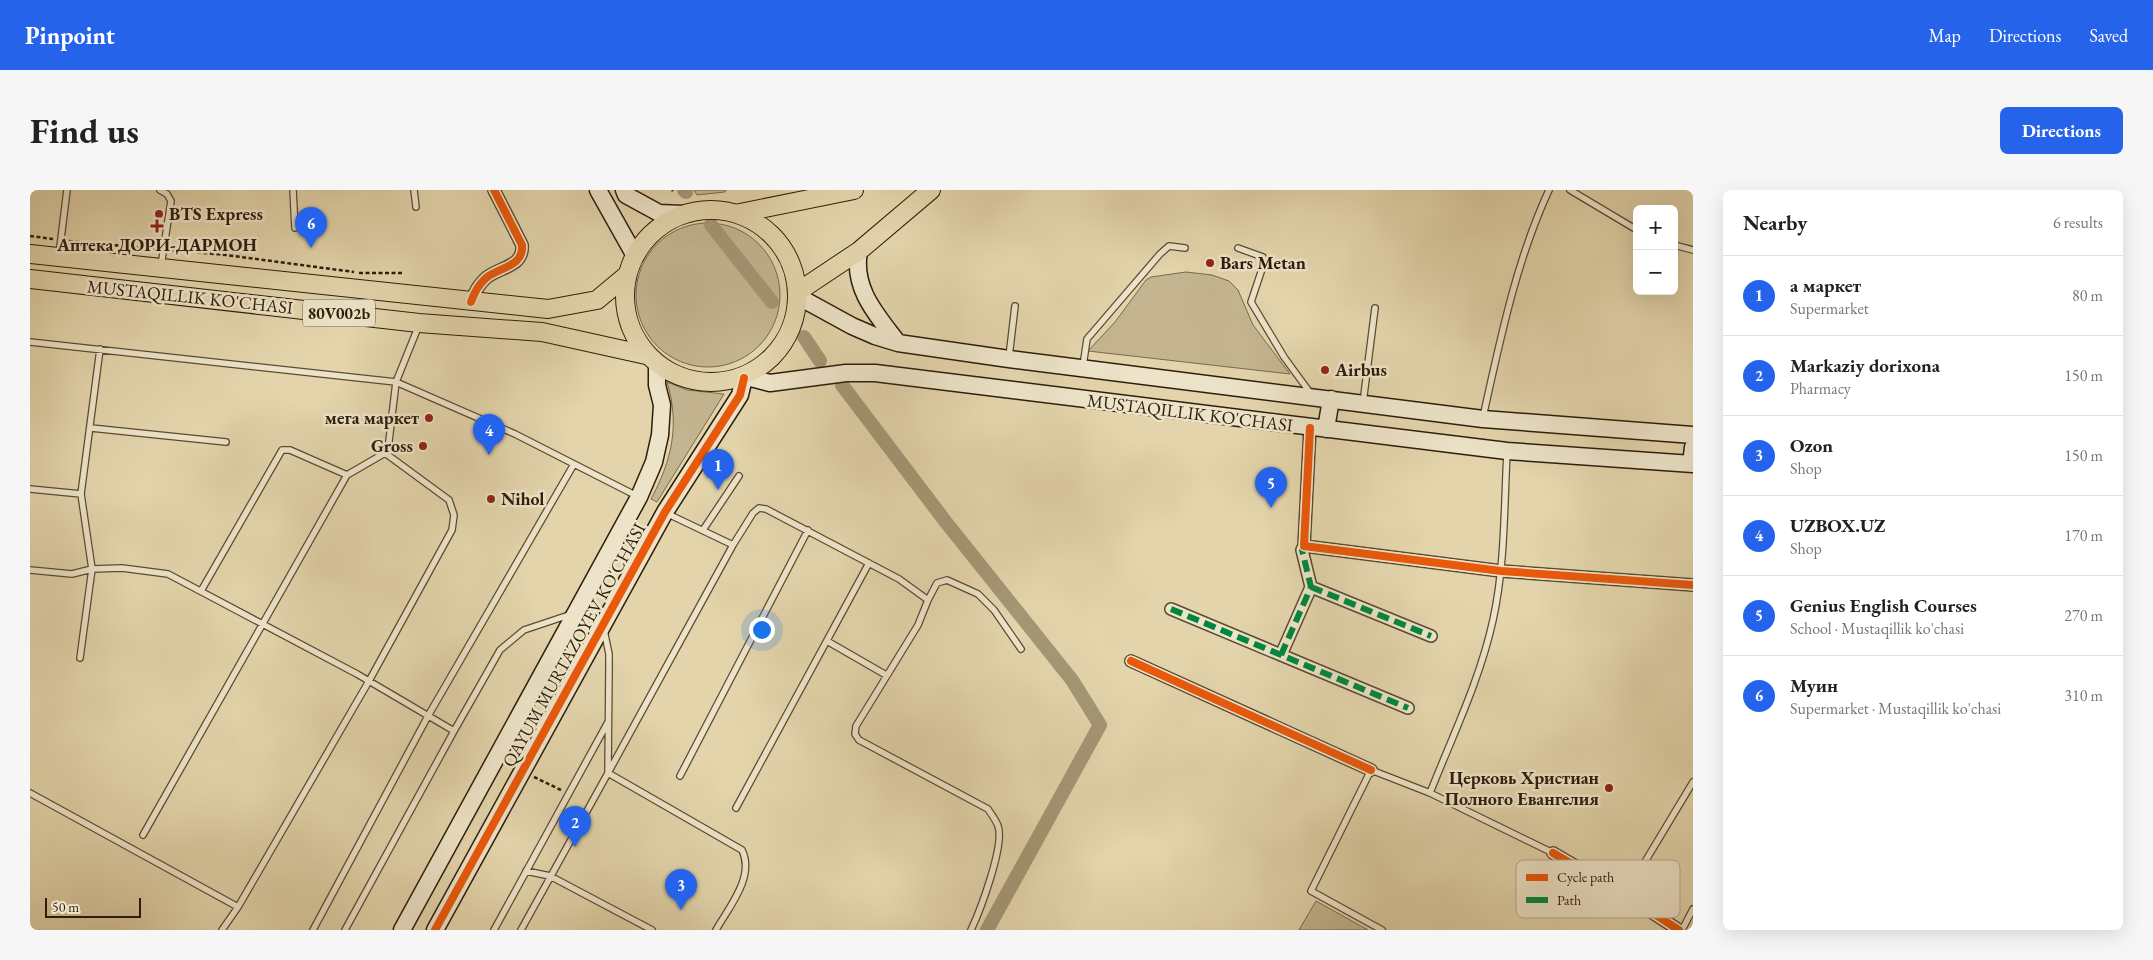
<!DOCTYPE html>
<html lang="en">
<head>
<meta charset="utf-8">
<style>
	body { margin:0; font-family:"EB Garamond",serif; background:#f6f6f6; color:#222 }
	.controls { position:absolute; right:15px; top:15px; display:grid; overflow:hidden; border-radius:8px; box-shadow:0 5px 20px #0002 }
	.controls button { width:45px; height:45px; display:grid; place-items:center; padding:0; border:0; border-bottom:1px solid #e0e0e0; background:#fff; color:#222; font:25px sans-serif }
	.scale { position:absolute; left:15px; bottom:12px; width:96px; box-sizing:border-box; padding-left:5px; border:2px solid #2d1d0b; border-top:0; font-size:14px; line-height:18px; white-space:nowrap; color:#2d1d0b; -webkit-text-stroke:4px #ede3c8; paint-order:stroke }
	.you { position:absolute; left:731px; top:439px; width:18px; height:18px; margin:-12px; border:4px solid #fff; border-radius:50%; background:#1a73e8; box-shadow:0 0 0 8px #1a73e833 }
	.badge { display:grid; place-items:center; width:32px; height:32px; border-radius:50%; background:#2563eb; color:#fff; font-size:16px; font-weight:700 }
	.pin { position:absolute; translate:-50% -41px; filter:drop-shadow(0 1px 2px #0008) }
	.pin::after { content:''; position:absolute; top:26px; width:18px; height:15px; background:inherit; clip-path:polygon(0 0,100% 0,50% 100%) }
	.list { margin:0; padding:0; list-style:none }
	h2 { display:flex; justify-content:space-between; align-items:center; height:65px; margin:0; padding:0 20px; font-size:21px }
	h2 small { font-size:16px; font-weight:400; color:#767676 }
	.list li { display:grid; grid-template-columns:32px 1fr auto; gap:15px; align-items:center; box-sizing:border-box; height:80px; padding:0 20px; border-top:1px solid #e0e0e0 }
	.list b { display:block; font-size:19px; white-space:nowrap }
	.list p { margin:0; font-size:16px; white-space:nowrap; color:#767676 }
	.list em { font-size:16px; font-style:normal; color:#767676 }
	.map { position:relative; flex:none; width:1663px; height:740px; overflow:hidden; border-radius:8px }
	header { display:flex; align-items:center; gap:30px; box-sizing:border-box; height:70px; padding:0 25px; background:#2563eb; color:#fff }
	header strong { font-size:24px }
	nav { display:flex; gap:28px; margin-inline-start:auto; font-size:18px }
	.intro { display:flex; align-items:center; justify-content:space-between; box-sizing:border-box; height:120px; padding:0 30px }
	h1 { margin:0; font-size:35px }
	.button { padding:12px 22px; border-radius:8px; background:#2563eb; color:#fff; font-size:18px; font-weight:700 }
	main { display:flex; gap:30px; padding:0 30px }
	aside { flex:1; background:#fff; border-radius:8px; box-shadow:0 5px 20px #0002 }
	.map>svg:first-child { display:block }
	.green { fill:#c4b590; stroke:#78694e }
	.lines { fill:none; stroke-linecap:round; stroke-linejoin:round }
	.canal { stroke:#a59675; stroke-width:14 }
	.lane-casing { stroke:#5a4b33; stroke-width:8 }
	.street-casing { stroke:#5a4b33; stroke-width:14 }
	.secondary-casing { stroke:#2d1d0b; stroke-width:19 }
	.primary-casing { stroke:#2d1d0b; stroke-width:20 }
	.path { stroke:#2d1d0b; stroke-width:2.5; stroke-dasharray:4 2.5; stroke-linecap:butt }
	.lane { stroke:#ede3c8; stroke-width:5.5 }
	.street { stroke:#ede3c8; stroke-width:11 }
	.secondary { stroke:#ede3c8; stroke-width:16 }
	.primary { stroke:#e3d4ab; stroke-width:18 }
	.quiet { stroke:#00873e; stroke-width:6; stroke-dasharray:12 6; stroke-linecap:butt }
	.cycleway-casing { stroke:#ede3c8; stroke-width:11 }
	.cycleway { stroke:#e8590c; stroke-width:8 }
	.poi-dot { fill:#8f2418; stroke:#ede3c8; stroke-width:2 }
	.labels { text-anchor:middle; stroke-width:5; stroke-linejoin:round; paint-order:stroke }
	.shield { fill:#ede3c8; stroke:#675844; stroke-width:1 }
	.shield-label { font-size:16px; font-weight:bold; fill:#2d1d0b }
	.poi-label { font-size:18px; font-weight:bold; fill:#2d1d0b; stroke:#ede3c8; text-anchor:start }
	.street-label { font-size:18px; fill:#2d1d0b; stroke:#ede3c8 }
	.key { fill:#ede3c8; stroke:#b3a88f; stroke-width:1 }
	.key-label { font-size:14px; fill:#2d1d0b }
</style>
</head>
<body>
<header>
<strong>Pinpoint</strong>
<nav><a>Map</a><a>Directions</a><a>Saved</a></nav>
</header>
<div class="intro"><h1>Find us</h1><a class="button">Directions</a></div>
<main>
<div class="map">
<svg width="1663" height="740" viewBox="0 0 1663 740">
	<rect width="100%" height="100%" fill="#e3d4ab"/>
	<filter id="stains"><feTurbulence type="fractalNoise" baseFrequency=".004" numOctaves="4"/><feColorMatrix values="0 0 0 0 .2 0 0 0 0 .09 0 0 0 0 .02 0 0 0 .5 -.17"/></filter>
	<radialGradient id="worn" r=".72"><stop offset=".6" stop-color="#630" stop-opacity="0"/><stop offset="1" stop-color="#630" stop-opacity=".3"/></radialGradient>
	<path class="green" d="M664 0H696L695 2 667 5Z
		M606 105a72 72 0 1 1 144 0a72 72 0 1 1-144 0Z
		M1156 82 1182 85 1199 91 1208 100 1223 135 1260 184 1058 161 1085 132 1116 90 1121 87Z
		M637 192 657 200 694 204 627 312 621 309C642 270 650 235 637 192Z
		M1286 711 1338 740H1269Z"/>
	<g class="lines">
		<path class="canal" d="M654 0 656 2
			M681 35 742 112
			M774 147 790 171
			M812 195 915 331 1042 490 1070 535 957 740"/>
		<defs>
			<path id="lane" d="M130 0 137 4 141 11 131 76
				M263 0 265 38
				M384 0 386 17
				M1540 0 1607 40
				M1644 55 1663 60
				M1208 58 1233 67V76L1221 112 1254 167 1281 204
				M29 65 37 0
				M0 152 366 192 485 244 607 306
				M979 167 985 116
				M1053 176 1057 149 1130 64 1139 56 1155 58
				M1333 213 1345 118
				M1453 227C1470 151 1486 71 1519 0
				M61 238 196 252
				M1477 263C1474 318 1475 376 1463 430 1450 490 1422 547 1400 603L1523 663
				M0 299 51 304
				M636 323 703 355 578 583 712 660C725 687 699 717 686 740
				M673 340 709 286
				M703 355 723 323 729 318 736 319 869 389 898 410 888 435 826 536 825 544 829 550 958 619C961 624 966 630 968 636 975 655 950 721 941 740
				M0 380 42 384 62 379 92 378 138 384 327 484 424 541
				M171 401 252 260H260L317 285 355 263 359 251 366 192 389 135
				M898 410 907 393 917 390 948 404 964 420 991 459
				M797 451 856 485
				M50 468 62 379 51 304 70 159
				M650 586 778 340
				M0 603 208 717
				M706 618 839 373
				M113 645 317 285
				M496 681 520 686 622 740
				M1595 705 1663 592
				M192 740 208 717 339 491 422 340 424 325 419 310 355 263
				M283 740 398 526 544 274
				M315 740 424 541 470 460 494 440 542 424
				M464 740 578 532
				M491 740 578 583 579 478V464L574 440
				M1352 740 1281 701 1341 580 1400 603
				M1652 740 1663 719"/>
			<path id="street" d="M441 112C444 103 448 95 456 88 469 77 494 77 492 55L464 0
				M1280 238 1274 356 1471 381 1663 395
				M1281 397 1401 446
				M1141 419 1378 518
				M1251 465 1281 397 1272 360 1274 356
				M1101 471 1341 580
				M1523 663 1595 705 1649 740"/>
			<path id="secondary" d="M568 0 605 66
				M594 0 596 5 629 23 653 24
				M829 61C822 99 847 125 868 153
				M769 107 822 136 845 146 868 153 979 169 1453 229 1663 245
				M717 187 740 193 816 183H845L1477 261 1663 274
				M1296 239 1301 209
				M1661 274 1663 257
				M372 740 609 307 624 272 630 245 632 215 627 195V175
				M405 740 635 322 710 205 714 188"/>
			<path id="primary" d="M595 106a86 86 0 1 1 172 0a86 86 0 1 1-172 0Z
				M710 23 824 0
				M0 64 518 119 567 110 597 85
				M0 89 389 133 512 142 616 165
				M769 101 829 61 901 0"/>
		</defs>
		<use href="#lane" class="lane-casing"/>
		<use href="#street" class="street-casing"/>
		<use href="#secondary" class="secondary-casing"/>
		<use href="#primary" class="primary-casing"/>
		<path class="path" d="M642 0 643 1
			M0 46 23 49
			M39 51 125 59
			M141 60 196 65 324 82
			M329 83H373
			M504 587 531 600"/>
		<use href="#lane" class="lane"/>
		<use href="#street" class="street"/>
		<use href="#secondary" class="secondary"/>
		<use href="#primary" class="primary"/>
		<path class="quiet" d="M1281 397 1401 446
			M1141 419 1378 518
			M1251 465 1281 397 1272 360 1274 356"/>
		<defs>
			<path id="cycleway" d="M441 112C444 103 448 95 456 88 469 77 494 77 492 55L464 0
				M1280 238 1274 356 1471 381 1663 395
				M1101 471 1341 580
				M1523 663 1595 705 1649 740
				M405 740 635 322 710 205 714 188"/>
		</defs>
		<use href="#cycleway" class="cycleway-casing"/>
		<use href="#cycleway" class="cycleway"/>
	</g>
	<g class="poi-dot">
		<circle cx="129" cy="24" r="5"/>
		<path d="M124.5 28.5h5v5h5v5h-5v5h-5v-5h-5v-5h5z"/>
		<circle cx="1180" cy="73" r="5"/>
		<circle cx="1295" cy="180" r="5"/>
		<circle cx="399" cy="228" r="5"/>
		<circle cx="393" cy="256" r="5"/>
		<circle cx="461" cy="309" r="5"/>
		<circle cx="1579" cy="598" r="5"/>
	</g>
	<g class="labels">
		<rect class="shield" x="273" y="109.5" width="72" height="27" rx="4"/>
		<g class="shield-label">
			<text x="309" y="129">80V002b</text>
		</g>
		<g class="poi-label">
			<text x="139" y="30">BTS Express</text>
			<text x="127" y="61" text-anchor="middle">Аптека ДОРИ-ДАРМОН</text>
			<text x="1190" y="79">Bars Metan</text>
			<text x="1305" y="186">Airbus</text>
			<text x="389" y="234" text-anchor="end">мега маркет</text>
			<text x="383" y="262" text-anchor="end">Gross</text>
			<text x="471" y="315">Nihol</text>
			<text x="1569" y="594" text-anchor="end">Церковь Христиан<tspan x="1569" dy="21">Полного Евангелия</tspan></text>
		</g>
		<g class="street-label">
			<text transform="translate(160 107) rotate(6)" y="6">MUSTAQILLIK KO'CHASI</text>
			<text transform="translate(1160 223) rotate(7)" y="6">MUSTAQILLIK KO'CHASI</text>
			<text transform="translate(544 455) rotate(-61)" y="6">QAYUM MURTAZOYEV KO'CHASI</text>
		</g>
	</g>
	<rect x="1486" y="670" width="164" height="58" rx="8" class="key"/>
	<rect x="1496" y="684" width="22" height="7" fill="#e8590c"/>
	<rect x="1496" y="707" width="22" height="6" fill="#00873e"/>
	<g class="key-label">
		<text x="1527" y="692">Cycle path</text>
		<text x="1527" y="715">Path</text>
	</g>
	<rect width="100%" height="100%" filter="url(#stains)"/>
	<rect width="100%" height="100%" fill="url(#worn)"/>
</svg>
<div class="controls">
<button>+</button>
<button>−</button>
</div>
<div class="scale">50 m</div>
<div class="you"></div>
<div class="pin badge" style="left:688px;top:300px">1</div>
<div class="pin badge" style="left:545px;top:657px">2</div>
<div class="pin badge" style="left:651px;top:720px">3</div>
<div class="pin badge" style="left:459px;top:265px">4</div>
<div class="pin badge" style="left:1241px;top:318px">5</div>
<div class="pin badge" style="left:281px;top:58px">6</div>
</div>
<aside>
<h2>Nearby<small>6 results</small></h2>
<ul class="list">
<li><span class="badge">1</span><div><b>а маркет</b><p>Supermarket</p></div><em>80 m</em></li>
<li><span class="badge">2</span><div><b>Markaziy dorixona</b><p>Pharmacy</p></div><em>150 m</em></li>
<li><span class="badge">3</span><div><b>Ozon</b><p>Shop</p></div><em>150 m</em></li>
<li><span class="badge">4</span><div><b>UZBOX.UZ</b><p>Shop</p></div><em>170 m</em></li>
<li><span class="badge">5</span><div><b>Genius English Courses</b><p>School · Mustaqillik ko'chasi</p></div><em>270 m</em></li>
<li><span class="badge">6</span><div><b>Муин</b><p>Supermarket · Mustaqillik ko'chasi</p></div><em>310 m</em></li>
</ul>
</aside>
</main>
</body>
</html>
